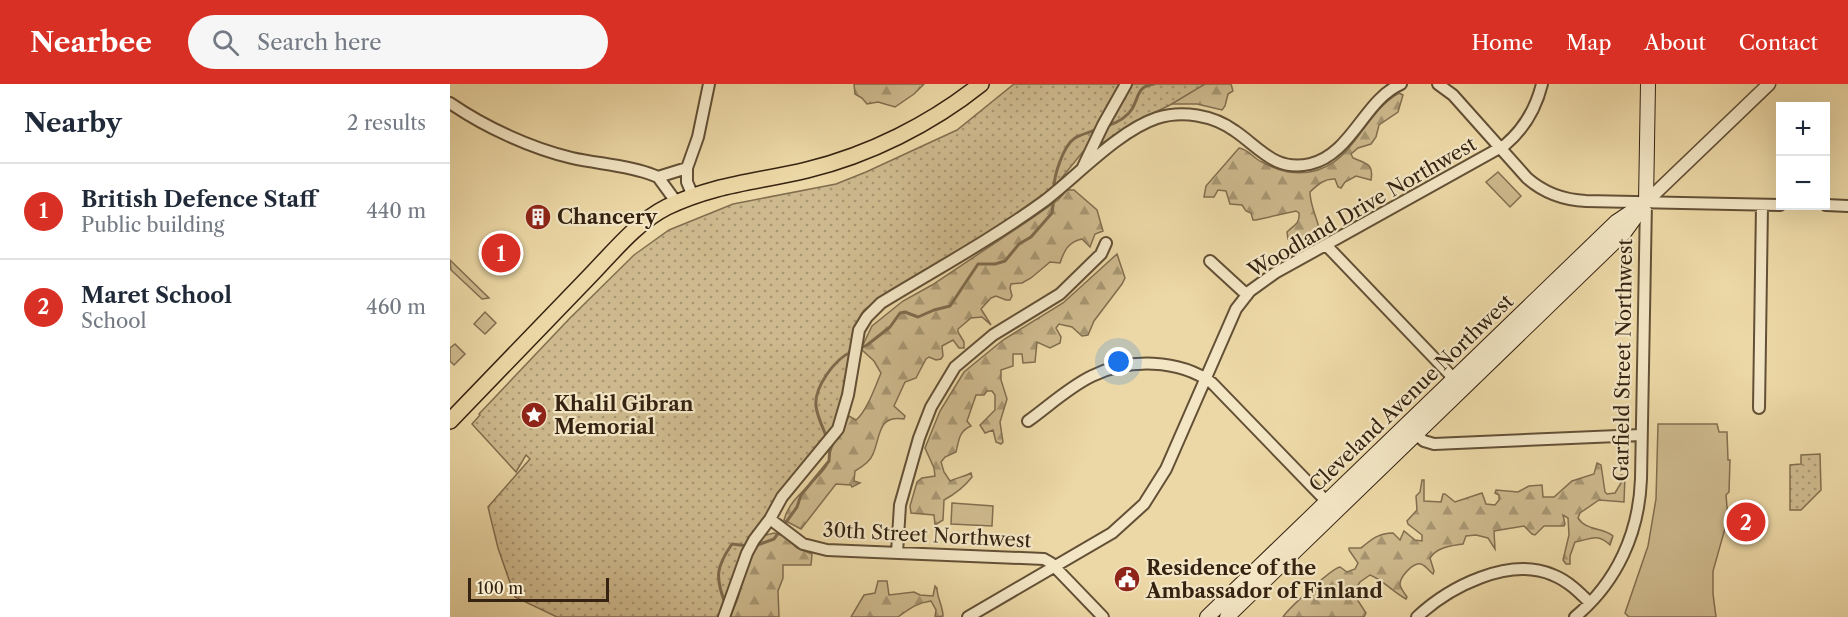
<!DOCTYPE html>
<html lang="en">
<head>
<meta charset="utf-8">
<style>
	body { margin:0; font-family:"Libre Caslon Text",serif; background:#f6f6f7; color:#1f2937 }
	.controls { position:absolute; right:18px; top:18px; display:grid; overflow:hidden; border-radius:0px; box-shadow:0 6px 24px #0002 }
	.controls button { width:54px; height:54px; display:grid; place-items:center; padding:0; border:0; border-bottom:2px solid #e0e1e3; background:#fff; color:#1f2937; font:30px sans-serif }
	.scale { position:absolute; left:18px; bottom:15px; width:141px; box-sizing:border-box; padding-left:6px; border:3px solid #352211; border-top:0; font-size:16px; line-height:21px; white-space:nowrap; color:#352211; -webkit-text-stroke:4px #f3e6c5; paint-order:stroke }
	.you { position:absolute; left:669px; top:278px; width:21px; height:21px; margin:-15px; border:4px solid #fff; border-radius:50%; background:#1a73e8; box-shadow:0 0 0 9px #1a73e833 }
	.badge { display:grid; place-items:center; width:39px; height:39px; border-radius:50%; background:#d93025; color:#fff; font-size:20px; font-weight:700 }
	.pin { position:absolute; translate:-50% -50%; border:3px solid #fff; box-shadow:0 2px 6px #0006 }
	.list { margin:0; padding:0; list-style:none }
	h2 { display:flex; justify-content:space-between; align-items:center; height:78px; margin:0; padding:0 24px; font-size:26px }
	h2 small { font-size:20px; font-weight:400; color:#747a83 }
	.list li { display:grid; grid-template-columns:39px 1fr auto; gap:18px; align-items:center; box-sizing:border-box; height:96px; padding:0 24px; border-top:2px solid #e0e1e3 }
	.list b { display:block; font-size:22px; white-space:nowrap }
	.list p { margin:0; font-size:20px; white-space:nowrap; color:#747a83 }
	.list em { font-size:20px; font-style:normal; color:#747a83 }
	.icon { flex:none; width:33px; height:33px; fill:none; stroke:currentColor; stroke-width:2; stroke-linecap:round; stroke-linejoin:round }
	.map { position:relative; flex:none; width:1398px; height:533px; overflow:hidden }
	header { display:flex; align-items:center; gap:36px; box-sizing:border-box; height:84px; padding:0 30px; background:#d93025; color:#fff }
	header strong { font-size:28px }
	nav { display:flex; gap:33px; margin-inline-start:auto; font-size:21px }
	.search { width:420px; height:54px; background:#f6f6f7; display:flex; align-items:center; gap:15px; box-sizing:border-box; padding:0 21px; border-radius:33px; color:#747a83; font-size:22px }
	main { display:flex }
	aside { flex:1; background:#fff }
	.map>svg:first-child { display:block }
	.grass { fill:#cdb98d; stroke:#816e4f; stroke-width:1.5 }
	.forest { fill:url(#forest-firs); stroke:#816e4f; stroke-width:1.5 }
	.park { fill:url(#park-dots); stroke:#816e4f; stroke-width:1.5 }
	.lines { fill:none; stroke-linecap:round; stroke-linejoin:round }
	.stream { stroke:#7e6a4c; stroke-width:3 }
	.minor-casing { stroke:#635036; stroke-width:14 }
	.tertiary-casing { stroke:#635036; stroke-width:15 }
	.secondary-casing { stroke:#352211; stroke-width:16 }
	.primary-casing { stroke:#352211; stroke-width:18 }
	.minor { stroke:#f3e6c5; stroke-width:10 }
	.tertiary { stroke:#f3e6c5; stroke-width:12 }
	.secondary { stroke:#f3e6c5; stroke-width:14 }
	.primary { stroke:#ecd8a6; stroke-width:15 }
	.labels { text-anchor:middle; stroke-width:4.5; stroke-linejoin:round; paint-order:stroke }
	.street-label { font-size:20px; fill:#352211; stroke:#f3e6c5 }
	.poi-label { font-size:20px; font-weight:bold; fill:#352211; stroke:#f3e6c5; text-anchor:start }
</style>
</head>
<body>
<header>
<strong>Nearbee</strong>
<div class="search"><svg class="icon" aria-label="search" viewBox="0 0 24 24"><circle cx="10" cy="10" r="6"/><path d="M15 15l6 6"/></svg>Search here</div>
<nav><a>Home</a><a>Map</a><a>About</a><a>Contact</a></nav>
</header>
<main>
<aside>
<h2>Nearby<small>2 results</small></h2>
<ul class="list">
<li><span class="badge">1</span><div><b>British Defence Staff</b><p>Public building</p></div><em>440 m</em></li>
<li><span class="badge">2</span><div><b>Maret School</b><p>School</p></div><em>460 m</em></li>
</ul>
</aside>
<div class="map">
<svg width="1398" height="533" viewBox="0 0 1398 533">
	<defs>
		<pattern id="forest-firs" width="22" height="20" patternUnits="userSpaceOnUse" patternTransform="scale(1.5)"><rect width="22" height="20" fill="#cdb98d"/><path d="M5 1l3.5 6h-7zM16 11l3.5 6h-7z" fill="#a79672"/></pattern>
		<pattern id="park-dots" width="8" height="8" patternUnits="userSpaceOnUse" patternTransform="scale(1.5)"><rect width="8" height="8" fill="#cdb98d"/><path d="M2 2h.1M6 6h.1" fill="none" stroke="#a79672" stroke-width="1.8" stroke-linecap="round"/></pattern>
	</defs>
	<rect width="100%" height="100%" fill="#ecd8a6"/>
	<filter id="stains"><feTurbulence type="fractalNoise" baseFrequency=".00333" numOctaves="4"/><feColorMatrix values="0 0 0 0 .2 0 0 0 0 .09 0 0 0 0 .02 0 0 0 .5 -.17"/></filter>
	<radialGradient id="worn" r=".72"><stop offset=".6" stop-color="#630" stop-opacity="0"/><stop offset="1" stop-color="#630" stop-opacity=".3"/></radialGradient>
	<path class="grass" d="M1048 88 1071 112 1060 123 1036 98Z
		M0 176 39 214 32 215 1 186Z
		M35 228 46 239 35 250 24 240Z
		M5 260 15 270 4 281 0 277V264Z
		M1208 340H1267L1269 348H1277L1278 376H1280L1279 408 1276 411 1278 434 1263 487V510L1266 533H1179L1175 529 1198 462 1206 415Z
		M502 419 543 422 542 442 501 440Z"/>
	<path class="forest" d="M404 0H474L464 10 445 23 428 18 417 20 412 14 405 10Z
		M686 0H781L783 7 778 10 775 22 772 26 747 20H717Z
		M949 9 953 11 948 28 929 41 926 53 921 60 908 64 901 70 903 74C916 79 924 80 921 96L906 92 895 98 891 104 888 103 885 95C875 94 867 101 860 108 860 121 866 131 869 144 863 155 850 161 838 155L837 148C844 141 850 140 849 129L846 127 806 136H803L801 129 796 127 792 121 780 120 776 107 768 106 764 113H754L756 102 789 64C798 65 803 74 812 78 819 82 829 86 838 88 901 97 908 32 949 9Z
		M617 106H624L647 126 653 147 645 150 640 163 632 155C618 158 614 167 610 179L600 178 581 194 572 199 561 200 560 204 562 212 560 216H556L546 212 541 214 531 225 541 241 532 233 521 234 508 245V248L514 258V264H509L503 256 492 262 493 272 491 275 486 276 479 273 476 275 466 294 455 298 444 322 455 332 454 335C427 331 431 352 423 370 420 378 412 383 405 387L404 397 410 399 402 403 401 401 386 400 351 445 334 436C340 413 362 402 375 384 380 378 379 373 381 366 385 354 394 343 399 332L406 336C417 327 425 303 431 289L424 277 411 265 422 242 453 217 482 201 581 135 608 116Z
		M667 170 675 194 672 200 644 237 638 251 632 252 622 243 609 240 606 244 611 253 610 259 600 264 587 258 585 278 573 279 572 270H563V282L551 286V296L557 315 550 338 553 358 551 360 546 358 543 346 535 349 530 341 545 326V311L542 307H537L534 311H526L517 337 521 342C509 347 509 356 506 368L495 373 491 378 494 388 500 397C508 393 514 393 521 389L522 393C515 402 505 410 494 416L493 436 485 441 484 431 461 429 460 422 467 398 472 394 485 392 484 384 475 364 490 327 514 288 553 256 613 219Z
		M1147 379 1151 381 1155 408 1157 410 1165 409 1171 399V391L1175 392 1174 418 1149 416 1130 429 1128 434C1136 447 1153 443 1163 452L1160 461C1146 448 1140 456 1125 458L1120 472V480H1116L1113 476 1119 451 1118 434 1113 431 1115 440 1114 442H1094L1085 451 1082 450 1074 442 1044 447 1045 465 1038 454 1026 451 1016 452 1013 460C1001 462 987 463 980 474L984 487 983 490C979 487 975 481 971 480 963 478 950 493 950 500 950 504 955 510 957 513L956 515C943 508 933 496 920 491L910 498 903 509 916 529 914 533H833C838 525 882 484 890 483L897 488 905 485 908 479 899 466V464H911C922 455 929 449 943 449L950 456 954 447 965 456 972 457V451L958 440 957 437 967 426 966 412 970 408 972 396H974V417L991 418 993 410H995L1005 418 1032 409 1036 420 1045 421 1049 416V411L1045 409 1046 406 1068 408 1079 402 1092 401 1093 413H1104L1122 397 1144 390Z
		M324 449 334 452 347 464 362 470 361 481H333V494L328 507 329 533H280L288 514 301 467 312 452Z
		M428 497H437L439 511 464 508 470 511 483 512 485 502 487 504C487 514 493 522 493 532L485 533 486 526 481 517C466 519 459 525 448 533H401L414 511 425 509Z"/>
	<path class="park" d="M564 0H755L720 21 691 35 669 53 636 64 601 107 566 132 441 206 414 226 405 244 396 310 384 346 369 361 280 504 268 533H107L65 513 48 464 38 423 80 375 76 371 66 388 22 340 30 331 29 330 120 234 184 171 219 146 283 120 386 100 416 88 507 46Z
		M1370 370 1371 406 1351 426H1340V381L1351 380V371Z"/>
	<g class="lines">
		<path class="stream" d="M657 42C666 39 677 33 682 25 689 13 687 2 704 0
			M604 107C603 93 613 62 625 54 632 50 641 48 648 45
			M407 266 417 261 440 243 450 229 455 228 468 233 484 226 500 222 528 180H545L555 177 569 160 581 153 602 129 604 114
			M377 354C373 344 367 332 366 322 364 303 385 275 401 268
			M305 462 324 455 347 423 351 411 379 377 380 360
			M275 519C265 493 266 483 282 460L298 462"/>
		<defs>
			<path id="minor" d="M988 0 1003 11 1077 94C1094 109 1114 116 1136 117L1330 121
				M0 19C35 43 80 64 122 74 148 80 178 81 203 91L208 93 227 119
				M633 83 653 41 676 0
				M208 93 237 84
				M243 112 237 98V84L248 53 259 0
				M1376 121 1398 122
				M876 161 1009 300
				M760 177 797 211
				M1309 324 1312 121
				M578 337C599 322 619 303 642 292 679 274 729 275 762 299L881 422
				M962 347 974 357 984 360 1191 351
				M320 435 353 460 377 466 594 475 601 479 653 533
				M447 469 450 421 469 354 481 323 505 283 543 251 610 210 651 170 656 159
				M274 533 297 469 304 456 320 435 332 413 388 345 398 311 409 246 417 233 431 219C485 186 542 155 593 118 626 93 668 47 707 34 732 26 763 31 785 47 810 64 825 88 860 80 902 70 914 16 951 0
				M518 533 662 449 694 420 716 385 786 225 800 207 825 189 1055 61C1074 45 1086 24 1092 0
				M967 533C999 503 1059 472 1103 491 1118 497 1129 508 1140 519
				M1125 533C1167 498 1189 449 1191 395L1196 118"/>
			<path id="tertiary" d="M1196 118 1319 0"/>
			<path id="secondary" d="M1196 118 1198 0
				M757 533 1166 138 1196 118
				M777 533 1174 149 1192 124"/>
			<path id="primary" d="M0 337C45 290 91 243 136 196 160 172 185 139 217 123 265 100 307 98 357 86 419 71 481 40 531 0"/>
		</defs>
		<use href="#minor" class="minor-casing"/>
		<use href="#tertiary" class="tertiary-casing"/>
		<use href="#secondary" class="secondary-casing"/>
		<use href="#primary" class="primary-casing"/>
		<use href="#minor" class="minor"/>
		<use href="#tertiary" class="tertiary"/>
		<use href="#secondary" class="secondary"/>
		<use href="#primary" class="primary"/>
	</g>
	<defs>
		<symbol id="building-disc" viewBox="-11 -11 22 22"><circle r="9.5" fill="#8f2418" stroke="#f3e6c5"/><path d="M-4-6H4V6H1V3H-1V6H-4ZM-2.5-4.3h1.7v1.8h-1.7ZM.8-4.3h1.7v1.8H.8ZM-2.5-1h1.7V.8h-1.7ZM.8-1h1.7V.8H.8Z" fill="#fff"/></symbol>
		<symbol id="sight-disc" viewBox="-11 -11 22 22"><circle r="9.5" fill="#8f2418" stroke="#f3e6c5"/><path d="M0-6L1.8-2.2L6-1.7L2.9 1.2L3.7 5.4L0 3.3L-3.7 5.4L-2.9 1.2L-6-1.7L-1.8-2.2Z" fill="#fff"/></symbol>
		<symbol id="civic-disc" viewBox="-11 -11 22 22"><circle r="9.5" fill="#8f2418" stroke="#f3e6c5"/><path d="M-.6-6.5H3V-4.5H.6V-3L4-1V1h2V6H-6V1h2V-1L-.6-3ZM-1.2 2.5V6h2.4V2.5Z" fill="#fff"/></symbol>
	</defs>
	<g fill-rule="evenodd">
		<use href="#building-disc" x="73" y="118" width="30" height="30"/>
		<use href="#sight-disc" x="69" y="316" width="30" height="30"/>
		<use href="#civic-disc" x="662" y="480" width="30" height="30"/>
	</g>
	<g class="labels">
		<g class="street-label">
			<text transform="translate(912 123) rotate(-30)" y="7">Woodland Drive Northwest</text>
			<text transform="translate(1173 276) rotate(-89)" y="7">Garfield Street Northwest</text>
			<text transform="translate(961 309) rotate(-44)" y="7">Cleveland Avenue Northwest</text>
			<text transform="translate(477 451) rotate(3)" y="7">30th Street Northwest</text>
		</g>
		<g class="poi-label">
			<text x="107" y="140">Chancery</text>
			<text x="104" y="327">Khalil Gibran<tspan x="104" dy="23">Memorial</tspan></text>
			<text x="696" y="491">Residence of the<tspan x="696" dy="23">Ambassador of Finland</tspan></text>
		</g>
	</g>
	<rect width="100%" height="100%" filter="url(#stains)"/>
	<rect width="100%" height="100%" fill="url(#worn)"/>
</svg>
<div class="controls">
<button>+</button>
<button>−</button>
</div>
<div class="scale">100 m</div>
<div class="you"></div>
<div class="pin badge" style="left:51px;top:169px">1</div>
<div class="pin badge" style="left:1296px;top:438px">2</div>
</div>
</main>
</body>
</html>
